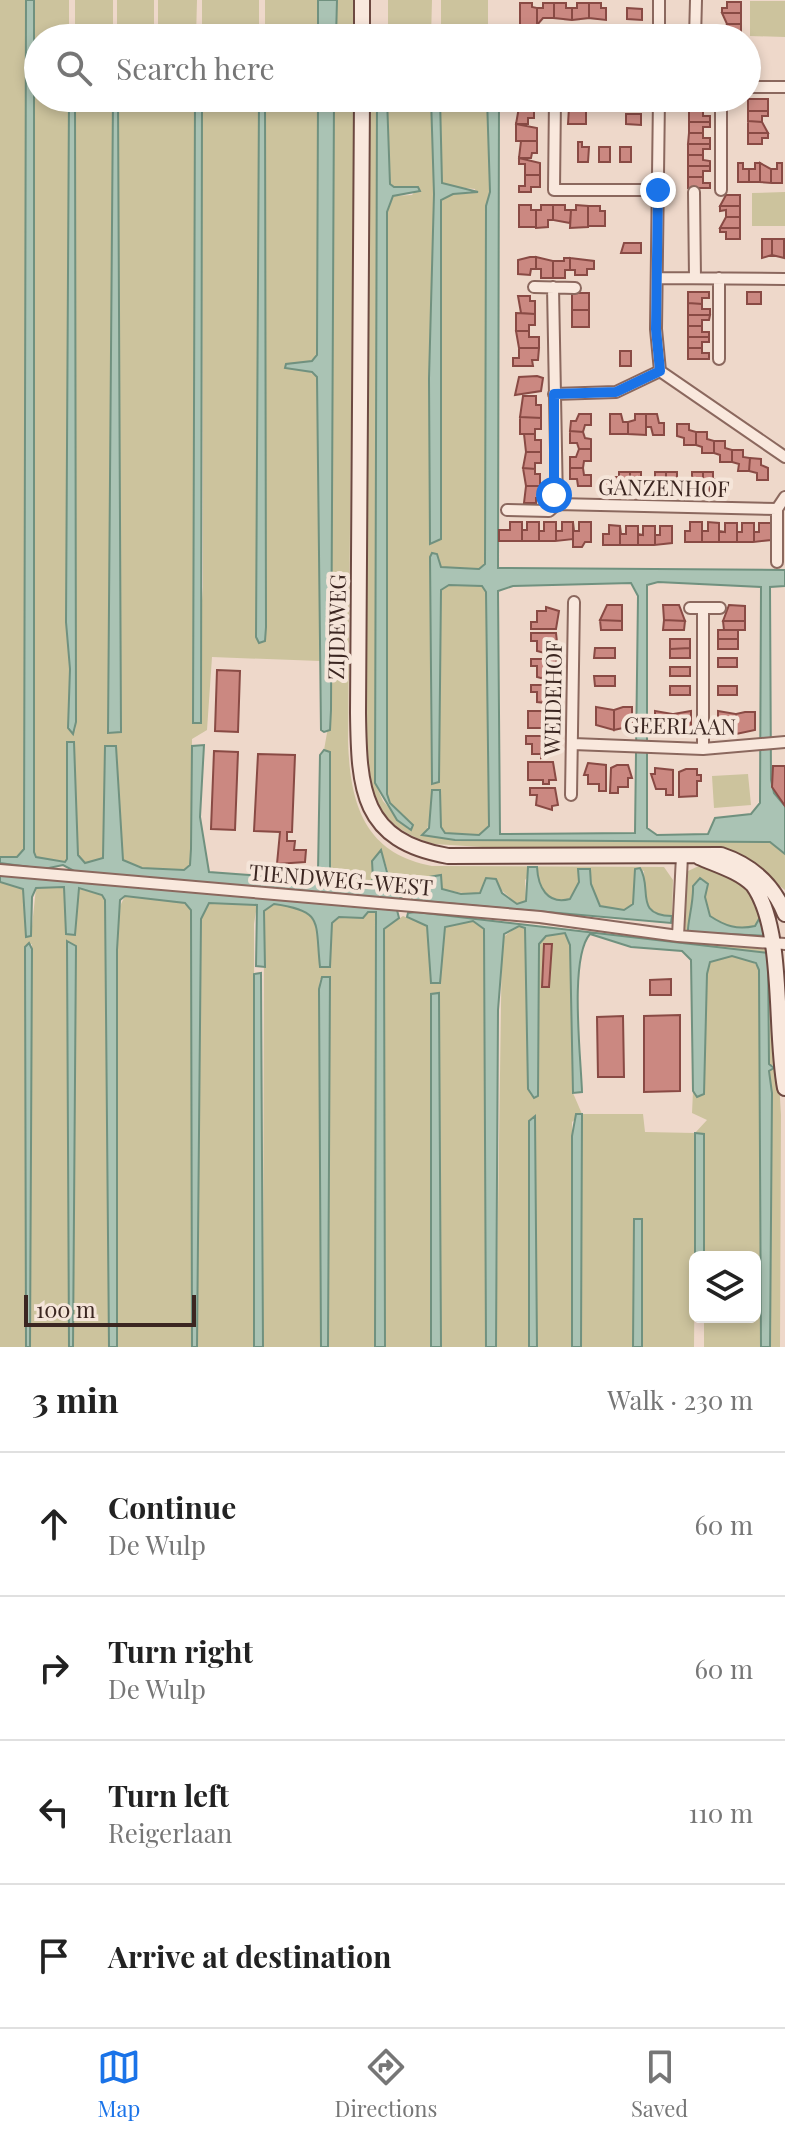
<!DOCTYPE html>
<html lang="en">
<head>
<meta charset="utf-8">
<style>
	body { margin:0; font-family:"Playfair Display",serif; background:#f6f6f6; color:#222 }
	.controls { position:absolute; right:24px; bottom:24px; display:grid; overflow:hidden; border-radius:12px; box-shadow:0 4px 12px #0003 }
	.controls button { width:72px; height:72px; display:grid; place-items:center; padding:0; border:0; border-bottom:2px solid #e0e0e0; background:#fff; color:#222; font:40px sans-serif }
	.scale { position:absolute; left:24px; bottom:20px; width:172px; box-sizing:border-box; padding-left:8px; border:4px solid #3b2621; border-top:0; font-size:22px; line-height:28px; white-space:nowrap; color:#3b2621; -webkit-text-stroke:6px #f5e5d9; paint-order:stroke }
	.stop { position:absolute; width:24px; height:24px; margin:-18px; border:6px solid #1a73e8; border-radius:50%; background:#fff }
	.stop.end { background:#1a73e8; border-color:#fff; box-shadow:0 2px 8px #0008 }
	.list { margin:0; padding:0; list-style:none }
	h2 { display:flex; justify-content:space-between; align-items:center; height:104px; margin:0; padding:0 32px; font-size:34px }
	h2 small { font-size:26px; font-weight:400; color:#767676 }
	.list li { display:grid; grid-template-columns:52px 1fr auto; gap:24px; align-items:center; box-sizing:border-box; height:144px; padding:0 32px; border-top:2px solid #e0e0e0 }
	.list b { display:block; font-size:30px; white-space:nowrap }
	.list p { margin:0; font-size:26px; white-space:nowrap; color:#767676 }
	.list em { font-size:26px; font-style:normal; color:#767676 }
	.icon { flex:none; width:44px; height:44px; fill:none; stroke:currentColor; stroke-width:2; stroke-linecap:round; stroke-linejoin:round }
	.map { position:relative; flex:none; width:785px; height:1347px; overflow:hidden }
	.search { position:absolute; background:#fff; box-shadow:0 4px 12px #0003; left:24px; right:24px; top:24px; height:88px; display:flex; align-items:center; gap:20px; box-sizing:border-box; padding:0 28px; border-radius:44px; color:#767676; font-size:30px }
	.sheet { height:680px; background:#fff }
	nav { display:flex; justify-content:space-around; align-items:center; box-sizing:border-box; height:112px; border-top:2px solid #e0e0e0; background:#fff; font-size:22px; color:#767676 }
	nav a { display:grid; justify-items:center; gap:4px }
	nav .on { color:#1a73e8 }
	.map>svg:first-child { display:block }
	.green { fill:#ccc39d }
	.water { fill:#aac3b4; stroke:#70917f; stroke-width:2; fill-rule:evenodd }
	.building { fill:#cb8881; stroke:#894a44; stroke-width:2 }
	.lines { fill:none; stroke-linecap:round; stroke-linejoin:round }
	.minor-casing { stroke:#8b685e; stroke-width:14 }
	.secondary-casing { stroke:#6d4941; stroke-width:18 }
	.minor { stroke:#f9e8dd; stroke-width:10 }
	.secondary { stroke:#f9e8dd; stroke-width:14 }
	.route { stroke:#1a73e8; stroke-width:10 }
	.labels { text-anchor:middle; stroke-width:8; stroke-linejoin:round; paint-order:stroke }
	.street-label { font-size:22px; fill:#3b2621; stroke:#f5e5d9 }
</style>
</head>
<body>
<div class="map">
<svg width="785" height="1347" viewBox="0 0 785 1347">
	<rect width="100%" height="100%" fill="#eed8ca"/>
	<path class="green" d="M0 0H26L24 849 17 857H0Z
		M34 0H69V38H38V98H69L66 622 76 732 75 98H113L108 733 121 732 118 98H195L193 723 203 587 202 98H259L256 637 259 643 266 627 265 98H318L317 355 312 361H306L308 371 317 377 320 661 212 657 207 730 192 739 191 848 190 865 184 871 142 868 123 860 116 746H105L103 858 85 863 78 855 74 742H67V858L65 862 36 857 34 852Z
		M75 0H113V38H75Z
		M117 0H154V38H117Z
		M158 0H197L196 38H158Z
		M202 0H259V38H202Z
		M265 0H318V38H265Z
		M337 0H355L354 38H336Z
		M388 0H432L431 38H388Z
		M441 0H488V38H441Z
		M750 1H785V37L750 36Z
		M334 98H354L348 741C350 802 363 853 432 866L664 867 673 880 672 916C642 915 645 895 644 871L635 869 633 904 624 910 600 906 593 893 590 869 570 899C547 905 538 887 537 867L525 880 526 901 517 904 498 887 473 895 442 889 441 875 429 877 424 889 412 895V900L391 880 381 850 372 861 373 879 367 886 342 881 330 871V752L324 750 331 710Z
		M368 98H377L375 783 383 801 408 829 413 825 390 803 387 794V212L393 196 412 195 418 188 393 187 388 179 387 98H431L434 194 429 379 430 544 441 539V200L453 194 476 193 475 189 446 186 442 183 440 98H487L490 192 486 206 485 564 479 569 440 567 439 557H430V580L431 770 439 783 441 590 449 585 482 586 486 591 489 826 479 835 445 833 441 827 440 790 425 835 455 840 771 842 785 854V890L751 864 434 844C385 830 374 805 365 759Z
		M785 192V226H752V193Z
		M748 774 751 805 714 808 712 776Z
		M701 865 747 886 774 939 684 932 683 884 688 871Z
		M65 879 527 919 673 941 515 921 63 882Z
		M0 882 23 889 26 937 31 936 36 888 64 887 67 934 75 935 76 893 79 889 102 895 105 900 109 1347H73L76 946 67 941 69 1347H30L32 944 25 947 26 1347H0Z
		M125 896 182 902 191 910 192 1347H117V950L118 910Z
		M209 903 257 905 254 924 255 1347H197L201 919Z
		M274 904C323 911 315 922 320 967L332 923 338 917 363 918 368 912H376L378 919 375 1347H328L329 977 320 979 319 989 321 1347H263L264 911Z
		M403 916 427 926 432 983 440 982 445 927 474 921 484 929 486 1347H441L439 994H431V1347H385L384 929Z
		M519 925 525 928 530 1096 539 943C546 935 554 930 565 933L570 945 573 1093 582 1114H643L645 1132 695 1133 707 1120 692 1113 693 1091 697 1097 704 1094 707 974 710 962C726 953 751 952 759 970L761 1347H704V1317H755V1257H704V1134L696 1133 694 1347H642V1220L634 1219 633 1347H581V1114L572 1122V1347H537L535 1116 529 1121V1347H496L502 938Z
		M686 940 771 946 781 1115 780 1347H770L772 1093 769 1070 774 1065H769L770 962C756 958 689 944 686 940Z"/>
	<path class="water" d="M26 0H34V852L36 857 65 862 67 859V742H74L78 855 85 863 103 858 105 746H116L123 860 142 868 184 870 190 865 191 849 192 746 204 745 200 817 209 872 314 880 318 872 320 755 324 750 330 752V871L342 881 349 879 367 886 373 879 372 861 381 850 387 872 404 895 399 899 78 873 63 865 44 869 0 863V857H17L24 849Z
		M318 0H337L336 38H318Z
		M69 98H75L76 722 73 734 68 728 70 669 66 622Z
		M113 98H118L121 732 108 733Z
		M195 98H202L201 723H193Z
		M259 98H265L266 627 265 641 259 643 256 637Z
		M318 98H334L331 710 330 730 324 732 321 730 317 377 312 372 285 368 286 364 312 361 317 355Z
		M377 98H387L390 184 394 187H418L420 191 393 196 387 212V794L390 803 413 825 411 830 397 820 375 783Z
		M431 98H440L442 183 478 192 453 194 441 200V539L430 544 429 379 434 194Z
		M487 98H499L498 568 785 570V586L770 587 771 780 774 793 785 806V854L770 842 455 840 422 835 429 828 432 790H440L441 827 445 833 479 835 489 826 486 592 482 586 449 585 441 590 439 782 432 784 430 557 432 553 437 554 441 567 479 569 485 564 486 206 490 192ZM658 582 761 587 760 803 751 814 715 818 708 834 657 835 647 828V585ZM631 583 638 596 635 833 500 834 498 591 513 586Z
		M528 867H537C538 887 547 905 570 899L579 882 578 869H590L591 884 600 906 624 910 633 904 635 869 640 868C653 888 633 915 672 916L671 923 412 900V895L424 889 429 877 441 875 442 889 461 894 480 893 486 878 496 879 502 893 517 904 526 901Z
		M0 875 397 910 399 918 384 929 385 1347H375L376 912H368L363 918 339 917 332 923 330 967H320C315 921 324 911 274 904L264 911 265 967 256 966 257 905 209 903 201 919 197 1347H192L191 910 185 903 125 896 120 900 117 950V1347H109L105 900 102 895 79 888 75 935 66 934 64 887 36 888 32 897 31 936 26 937 23 889 0 882Z
		M700 878 708 884 705 897 710 916C725 926 737 930 755 926L759 919 769 936 688 932C687 925 694 901 693 886Z
		M416 912 768 953 769 1064 774 1068 769 1071 772 1093 770 1347H761L759 970 756 963 732 956 710 962 707 974 704 1094 697 1097 693 1091 691 960 682 951 631 947 590 934C569 958 581 1058 582 1092L573 1093 570 945 565 933 546 936 539 944 538 1096 534 1098 528 1089 525 928 519 926 504 934 498 1010 496 1347H486L484 929 473 921 445 927 440 983H431L427 926 407 917 408 913Z
		M67 941 76 946 73 1347H69Z
		M29 943 32 949 30 1347H26L25 947Z
		M261 973 263 1347H254V974Z
		M322 977H330L328 1347H321L319 989Z
		M439 993 441 1347H431V994Z
		M576 1114H582L581 1347H572V1136Z
		M535 1116 537 1347H529V1121Z
		M695 1133 704 1134V1257H695Z
		M634 1219H642V1347H633Z"/>
	<path class="building" d="M727 2H741V13H722V8H727Z
		M520 3H532V7L537 8V25L520 26Z
		M543 3H554V18H543L537 25V8H543Z
		M554 3H566V8H572V20L554 18Z
		M577 3H589V18L572 20V8H577Z
		M589 3H601V8H606V20L589 18Z
		M627 8 642 9V20L627 19Z
		M722 13H741V24H727Z
		M727 24H741V35H722Z
		M514 98H534V107H514Z
		M689 99H711V105H703V111H689Z
		M748 99H768V111H748Z
		M519 107H534V118H528V124H516Z
		M569 107H586V124H568Z
		M689 111H703V116H710V122H689Z
		M748 111H768V116H762V122L748 121Z
		M626 114H641V125L626 124Z
		M748 121 762 122 768 133H748Z
		M689 122H710V127H703V133H689Z
		M516 124 537 128V141H516Z
		M689 133H703V138H710V144H688Z
		M748 133H768V138H762V144H748Z
		M521 141H537V153H532L531 158H519Z
		M578 142H582V147H589L588 162H578Z
		M688 144H710V149H703V155H688Z
		M599 147H610V162H599Z
		M620 147H631V162H620Z
		M688 155H703V160L710 161V166H688Z
		M519 158 540 163V175H525V164H519Z
		M738 163H743V169H749V182H738Z
		M755 163H760V182H749V169H755Z
		M760 163 771 169V183L760 182Z
		M777 163H782V183H771V169H777Z
		M688 166H710V171H703V177H688Z
		M525 175H540V187H531V192H519V186H525Z
		M688 177H703V183H710V188H688Z
		M726 195H740V206H720Z
		M519 205H531V210H536V227H519Z
		M541 205H553V220H548V227L536 228V210H541Z
		M553 205H565V210H571L570 223 553 220Z
		M576 205 588 206V227L570 228 571 210H576Z
		M588 206H600V211H605V226H588Z
		M720 206H740V217H726V210L720 211Z
		M726 217H740V228H720Z
		M720 228H740V239H726V232H720Z
		M762 239H772V255L762 258Z
		M772 239H784V258L772 255Z
		M624 243H641V253H621Z
		M530 257H536V269H531L530 275 518 274V260Z
		M536 257 553 261V278H541V269H536Z
		M564 258H570V270H565V278H553V261H564Z
		M570 258 594 261V269H587V275H575V270H570Z
		M688 292H709V298H702V304L688 303Z
		M747 292H761V304H747Z
		M572 293H589V310H572Z
		M518 296H530V301H535V314L521 313Z
		M688 303 702 304V309H710V315H688Z
		M572 310H589V327H572Z
		M516 313 535 314V325H529V331H516Z
		M688 315H710L709 320H702V326H688Z
		M688 326H702V332H709V337H688Z
		M516 331H529V337H539V348H519Z
		M688 337H709V342H702V348H688Z
		M519 348H539L538 360H532L533 366H513V358H519Z
		M688 348H702V353H709V359H688Z
		M620 351H631V366H620Z
		M537 376 543 378 541 391 515 395 519 377Z
		M523 396H536V405H541V418L520 417Z
		M579 414H591V425H585L583 432 570 431 571 421H576Z
		M610 414H621L623 422H628V434H610Z
		M635 414H646V435L628 434V422L635 420Z
		M646 414H657L659 423H664V435H653L651 427H646Z
		M520 417 541 418V429H535V434H520Z
		M677 424H689V430L696 432V445H684V438L677 436Z
		M570 431 583 432 585 438 591 439V449H579L577 443H570Z
		M696 432H707V439L714 441V453H702V447L696 445Z
		M524 434H535V440H541V452H526Z
		M714 441H725V448L732 450V462H720V455L714 453Z
		M579 449H591V461H584L583 468H570V457H576Z
		M732 450H743V457L750 458 749 471H738L739 464 732 462Z
		M526 452H541V463H535V469L523 468Z
		M750 458 761 459V465L768 468V480H757V473L749 471Z
		M523 468 535 469V474H540V486H526Z
		M570 468H583L584 475H591V486H578L577 479H570Z
		M619 472H630V485L622 487V493H611V488H605V477H619Z
		M630 472H641V478L648 481V493H637L636 487 630 485Z
		M655 472H666V485L659 487V493H648V481L655 479Z
		M666 472H677V479L684 481V493H673V487L666 485Z
		M692 472H703V485L695 487V493H684V481L692 479Z
		M703 472H713V479L721 481V494H709V487L703 485Z
		M526 486H540V498H536V503H524Z
		M510 522H522V541H499V530H510Z
		M522 522V530H527V522H539V541H522Z
		M539 522V531H544V522H556V541H539Z
		M556 522V531H562V522H573V547V539L556 541Z
		M573 522 574 531H579V522H591V542H585L582 547H573Z
		M690 522H702V542H685V531H690Z
		M702 522V531H708V522L719 523V542H702Z
		M719 523V531L725 532V523H737V542H719Z
		M737 523V532H742V523H754V542H737Z
		M754 523V532H759V523H771V540L754 542Z
		M609 525 620 526V545H603V534H609Z
		M620 526 621 534H626V526H638V545H620Z
		M638 526V534L643 535V526H655V545H638Z
		M655 526V535H660V526H672V543L655 545Z
		M607 605H622V621L600 620Z
		M663 605H679L685 621 664 620Z
		M729 605 745 606V621H723Z
		M546 607 559 611 556 629H531V622H537V611H546Z
		M600 620 622 621V630H601Z
		M664 620 685 621 684 630H663Z
		M723 621H745V630H724Z
		M718 630H745H738V639H718Z
		M531 633H556L558 651H552V655L537 651V641H531Z
		M670 639H690V648L670 649Z
		M718 639H738V649H718Z
		M595 648H615V658H594Z
		M690 648V658H670V649Z
		M718 658H737V667H718Z
		M531 659H556L558 677H552V681L537 677V666H531Z
		M670 667H690V676H670Z
		M217 670 240 671 238 732 215 731Z
		M594 676H615V686H595Z
		M531 685H556L558 703 546 707V703L537 702V692H531Z
		M670 686H690V695H670Z
		M718 686H737V695H718Z
		M596 707 614 710V730L596 725Z
		M623 707H632V726L614 730V710Z
		M528 711H553L556 728H549V732H543V728H528Z
		M655 711 673 714V734L655 730Z
		M691 711V730L673 734V714Z
		M718 711 736 714V734L718 730Z
		M745 712H755V730L736 734V714Z
		M526 736H551L553 754 541 758V754H532V744H526Z
		M214 751 238 752 235 830 211 829Z
		M258 754 295 755 292 832H287V841H295L294 850H306L305 862 277 864 280 832 254 831Z
		M528 762H553L556 780H549V784H543V780H528Z
		M588 763 606 765V791H599V784H588V775H584Z
		M617 765H628L632 778H628V787H618V793H610L611 768Z
		M773 766H785V806L772 787Z
		M655 768 673 770V795H666V789H656L651 774H655Z
		M686 769H697V775H701V781H697V796L679 797V772Z
		M530 788H555L558 805 552 806V810L536 805 537 795H530Z
		M544 944H552L549 987H542Z
		M671 979V995H650V980Z
		M680 1015V1091L644 1092V1016Z
		M623 1016 624 1077H598L597 1017Z"/>
	<g class="lines">
		<defs>
			<path id="minor" d="M659 0V38
				M695 38 696 0
				M747 87H785
				M555 98 554 190H658
				M659 98 656 329 660 371 785 457
				M721 190V98
				M694 192 695 278
				M657 278 785 279
				M534 287 575 288
				M553 287 557 504
				M719 359V278
				M554 394 616 392 660 371
				M777 509V562
				M507 510 549 511 557 504 777 509 785 497
				M690 608H720
				M703 608V749
				M573 744 703 749 785 742
				M571 795 574 602
				M0 870 540 917 678 936 785 944
				M678 936 682 856"/>
			<path id="secondary" d="M362 38V0
				M362 98 358 713C359 789 361 841 448 856L721 855C751 865 773 884 785 914
				M699 857C717 865 739 871 753 885 785 930 774 1030 785 1088"/>
		</defs>
		<use href="#minor" class="minor-casing"/>
		<use href="#secondary" class="secondary-casing"/>
		<use href="#minor" class="minor"/>
		<use href="#secondary" class="secondary"/>
	</g>
	<g class="lines">
		<path class="route" d="M554 495V394L616 392 660 371 656 329 658 190"/>
	</g>
	<g class="labels">
		<g class="street-label">
			<text transform="translate(664 488) rotate(1)" y="8">GANZENHOF</text>
			<text transform="translate(337 627) rotate(-89)" y="8">ZIJDEWEG</text>
			<text transform="translate(553 698) rotate(-89)" y="8">WEIDEHOF</text>
			<text transform="translate(680 726) rotate(1)" y="8">GEERLAAN</text>
			<text transform="translate(341 880) rotate(5)" y="8">TIENDWEG-WEST</text>
		</g>
	</g>
</svg>
<div class="controls">
<button><svg class="icon" aria-label="layers" viewBox="0 0 24 24"><path d="M12 4l9 5-9 5-9-5zM3 14l9 5 9-5"/></svg></button>
</div>
<div class="scale">100 m</div>
<div class="stop" style="left:554px;top:495px"></div>
<div class="stop end" style="left:658px;top:190px"></div>
<div class="search"><svg class="icon" aria-label="search" viewBox="0 0 24 24"><circle cx="10" cy="10" r="6"/><path d="M15 15l6 6"/></svg>Search here</div>
</div>
<section class="sheet">
<h2>3 min<small>Walk · 230 m</small></h2>
<ul class="list">
<li><svg class="icon" aria-label="ahead" viewBox="0 0 24 24"><path d="M12 20V5M6 11l6-6 6 6"/></svg><div><b>Continue</b><p>De Wulp</p></div><em>60 m</em></li>
<li><svg class="icon" aria-label="right" viewBox="0 0 24 24"><path d="M7 20v-9h11M14 6l5 5-5 5"/></svg><div><b>Turn right</b><p>De Wulp</p></div><em>60 m</em></li>
<li><svg class="icon" aria-label="left" viewBox="0 0 24 24"><path d="M17 20v-9H6M10 6l-5 5 5 5"/></svg><div><b>Turn left</b><p>Reigerlaan</p></div><em>110 m</em></li>
<li><svg class="icon" aria-label="arrive" viewBox="0 0 24 24"><path d="M6 21V4h12l-3 4 3 4H6"/></svg><div><b>Arrive at destination</b></div></li>
</ul>
</section>
<nav>
<a class="on"><svg class="icon" aria-label="map" viewBox="0 0 24 24"><path d="M3 6l6-2 6 2 6-2v14l-6 2-6-2-6 2zM9 4v14M15 6v14"/></svg>Map</a>
<a><svg class="icon" aria-label="directions" viewBox="0 0 24 24"><path d="M12 3l9 9-9 9-9-9zM9 14v-3h6M13 9l2 2-2 2"/></svg>Directions</a>
<a><svg class="icon" aria-label="saved" viewBox="0 0 24 24"><path d="M7 4h10v16l-5-4-5 4z"/></svg>Saved</a>
</nav>
</body>
</html>
